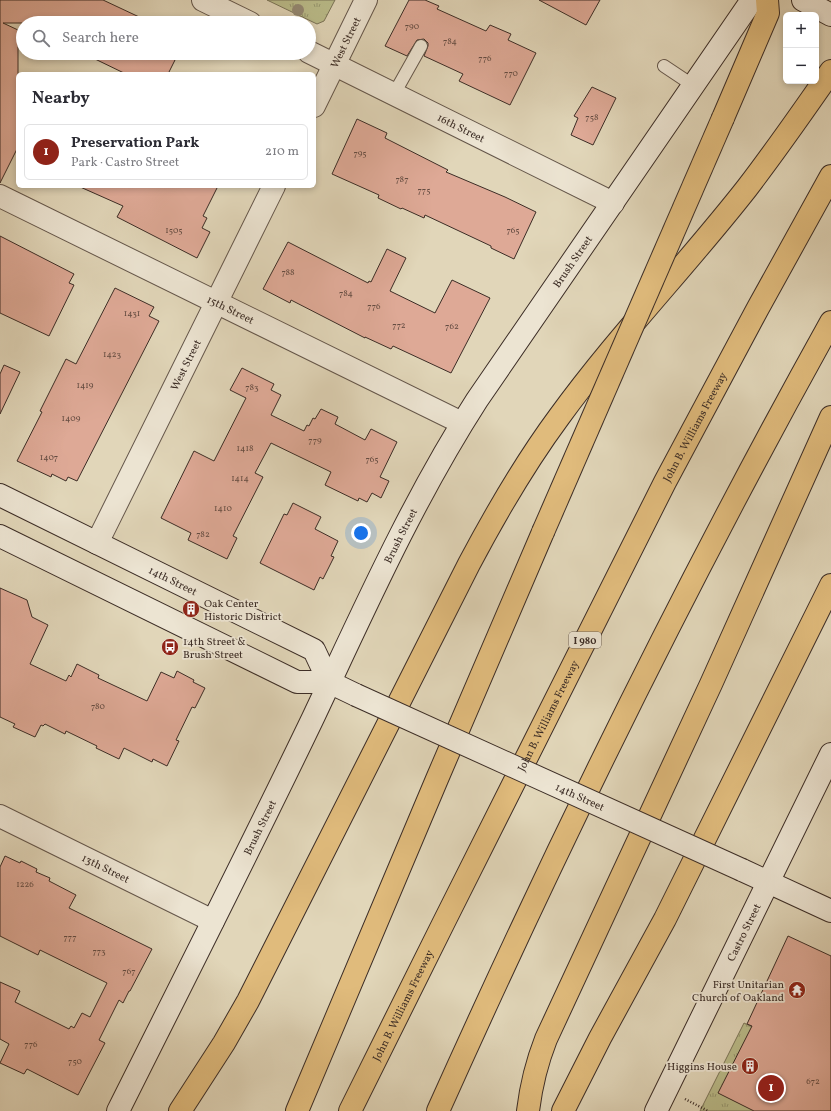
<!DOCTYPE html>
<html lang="en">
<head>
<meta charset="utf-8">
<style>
	body { margin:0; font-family:Vollkorn,serif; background:#f2f2f3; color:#2b2b33 }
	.controls { position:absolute; right:12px; top:12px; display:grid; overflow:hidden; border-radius:6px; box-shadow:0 2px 6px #0003 }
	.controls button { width:36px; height:36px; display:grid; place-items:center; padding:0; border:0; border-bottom:1px solid #e1e1e2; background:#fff; color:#2b2b33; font:20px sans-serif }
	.you { position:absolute; left:361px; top:533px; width:14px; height:14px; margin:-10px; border:3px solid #fff; border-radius:50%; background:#1a73e8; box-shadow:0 0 0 6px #1a73e833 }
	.badge { display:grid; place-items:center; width:26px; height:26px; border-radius:50%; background:#8f2418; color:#fff; font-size:13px; font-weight:700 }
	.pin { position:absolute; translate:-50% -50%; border:2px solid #fff; box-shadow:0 1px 4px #0006 }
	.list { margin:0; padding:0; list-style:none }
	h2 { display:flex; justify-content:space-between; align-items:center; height:52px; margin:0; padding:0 16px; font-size:17px }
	h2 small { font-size:13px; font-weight:400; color:#7c7c81 }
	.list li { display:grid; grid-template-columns:26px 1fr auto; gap:12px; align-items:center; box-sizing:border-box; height:56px; margin:0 8px 8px; padding:0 8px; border:1px solid #e1e1e2; border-radius:6px }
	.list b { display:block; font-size:15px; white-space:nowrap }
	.list p { margin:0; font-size:13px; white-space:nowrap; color:#7c7c81 }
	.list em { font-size:13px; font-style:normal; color:#7c7c81 }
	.icon { flex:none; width:22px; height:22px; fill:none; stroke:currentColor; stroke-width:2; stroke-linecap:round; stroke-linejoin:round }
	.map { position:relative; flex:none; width:831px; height:1111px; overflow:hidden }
	.search { position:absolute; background:#fff; box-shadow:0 2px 6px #0003; left:16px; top:16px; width:300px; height:44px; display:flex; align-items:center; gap:10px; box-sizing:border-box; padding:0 14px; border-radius:22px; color:#7c7c81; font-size:15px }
	.panel { position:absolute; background:#fff; box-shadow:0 2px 6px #0003; left:16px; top:72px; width:300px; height:116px; border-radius:6px }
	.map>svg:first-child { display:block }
	.grass { fill:url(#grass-tufts); stroke:#7b7458 }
	.building { fill:#dea996; stroke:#3c2d26 }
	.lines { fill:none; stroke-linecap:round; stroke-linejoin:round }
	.lane-casing { stroke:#65574b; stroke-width:14 }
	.street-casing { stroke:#65574b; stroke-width:24 }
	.secondary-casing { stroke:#3c2d26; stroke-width:24 }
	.highway-casing { stroke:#3c2d26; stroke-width:24 }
	.path { stroke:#3c2d26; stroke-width:2.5; stroke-dasharray:1 2; stroke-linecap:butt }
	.lane { stroke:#ece4d2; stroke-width:12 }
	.street { stroke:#ece4d2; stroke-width:22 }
	.secondary { stroke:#ece4d2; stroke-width:22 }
	.highway { stroke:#e0bb7c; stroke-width:22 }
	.secondary-bridge-casing { stroke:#3c2d26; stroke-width:24; stroke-linecap:butt }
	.highway-bridge-casing { stroke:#3c2d26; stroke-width:24; stroke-linecap:butt }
	.secondary-bridge { stroke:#ece4d2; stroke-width:22 }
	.highway-bridge { stroke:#e0bb7c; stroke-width:22 }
	.tree { fill:#948973 }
	.labels { text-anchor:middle; stroke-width:3.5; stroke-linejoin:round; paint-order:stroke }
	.number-label { font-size:9px; fill:#644c42 }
	.shield { fill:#ece4d2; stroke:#71645a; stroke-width:1 }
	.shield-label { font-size:10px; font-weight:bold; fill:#3c2d26 }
	.street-label { font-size:11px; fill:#3c2d26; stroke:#ece4d2 }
	.poi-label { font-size:11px; fill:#3c2d26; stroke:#ece4d2; text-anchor:start }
</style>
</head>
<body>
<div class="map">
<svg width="831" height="1111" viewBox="0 0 831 1111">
	<defs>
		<pattern id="grass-tufts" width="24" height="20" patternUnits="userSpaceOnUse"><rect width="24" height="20" fill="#babc8a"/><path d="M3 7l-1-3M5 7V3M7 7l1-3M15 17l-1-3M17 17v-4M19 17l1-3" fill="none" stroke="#989971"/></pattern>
	</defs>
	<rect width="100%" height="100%" fill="#e1d6b9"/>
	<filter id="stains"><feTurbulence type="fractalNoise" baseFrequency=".005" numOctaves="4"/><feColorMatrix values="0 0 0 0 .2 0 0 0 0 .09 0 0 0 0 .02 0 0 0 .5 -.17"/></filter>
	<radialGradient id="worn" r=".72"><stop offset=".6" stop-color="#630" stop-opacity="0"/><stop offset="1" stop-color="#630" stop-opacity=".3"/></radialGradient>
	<path class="grass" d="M267 0H335L324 21 317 24Z
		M744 1023 831 1065V1111H700Z"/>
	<path class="building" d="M0 0H103L152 23H3L18 30V147L0 183Z
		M409 0H425L439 6 437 9 486 31 490 25 511 34 508 40 536 53 510 105 459 81 463 74 424 56 428 46V43L424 39 417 40 407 56 385 46Z
		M539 0H600L586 25Z
		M97 53H171L170 57 175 60 168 74H126L95 59Z
		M592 87 616 98 593 145 571 135 578 118 574 116Z
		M357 119 387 133 385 138 448 170 446 172 505 197 536 212 514 259 491 248V246L425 215 424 218 402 208 401 209 378 198 379 195 332 174Z
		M78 186H218L203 216 207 218 202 228 210 232 197 258 117 217 123 206Z
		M0 236 74 274 69 283 74 285 49 336 0 313Z
		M288 242 368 283 369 281 371 282 387 249 406 258 390 291 435 313 452 280 490 298 451 373 393 346 391 349 365 337V338L291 300 290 303 263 289Z
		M115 288 154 307 149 316 159 321 77 481 68 477 66 481 52 474 51 477 17 461 42 412 40 411 66 359 76 364Z
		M4 365 20 372 0 414V374Z
		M242 368 274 384 271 390 281 395 271 415 304 431 307 425 309 426 313 418 315 419 321 409 338 417 335 424 365 440 371 429 397 442 380 477 389 481 381 498 372 493 367 502 359 498 358 501 325 485 331 472 271 443 255 473 263 477 233 536 237 538 227 559 188 540 191 533 161 518 194 451 214 461 246 398 230 390Z
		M293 503 321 517 315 529 338 541 331 556 334 557 323 579 320 577 314 590 260 563 284 514 287 515Z
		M0 588 27 600 32 617 48 625 30 664 66 681 69 675 71 677 77 664 99 675 98 678 147 701 161 672 174 678 177 671 194 680 193 682 205 688 195 708 192 707 176 740 179 741 167 766 153 759 152 762 124 748 119 759 96 748 97 746 66 731 65 734 45 724 43 726 41 725 35 737 13 727 15 724 0 717Z
		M5 856 20 863 21 861 37 869 36 872 50 878 49 881 51 882 76 895 69 908 152 949 130 991H129L123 1003 119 1000 99 1040 105 1043 78 1095 27 1069 24 1074 0 1063 9 1044 0 1039V982L20 991 15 1002 69 1029 71 1026 74 1028 82 1013 90 1017 107 983 40 950 38 955 0 936V867Z
		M788 936 831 956V1111H754L718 1093 752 1026 747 1024Z"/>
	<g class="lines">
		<defs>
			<path id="lane" d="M664 66 694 86
				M394 94 421 46"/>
			<g id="street">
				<path d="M203 0 250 23"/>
				<path id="s1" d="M309 52 613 203"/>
				<path id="s2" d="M314 106 366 0"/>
				<path id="s3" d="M0 196 462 423"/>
				<path id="s4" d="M97 543 274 186"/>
				<path id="s5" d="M0 816 213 921"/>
			</g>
			<g id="secondary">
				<path d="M803 0 831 15"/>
				<path id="s6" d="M0 495 314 650 329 682"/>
				<path d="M0 536 297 682H329L356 695"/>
				<path d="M742 870 831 911"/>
				<path id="s7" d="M118 1111C183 981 249 851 312 720 363 612 412 501 477 400L752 0"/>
				<path id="s8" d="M656 1111 831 754"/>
			</g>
			<g id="highway">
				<path d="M723 118 768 13 767 0"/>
				<path d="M180 1111 224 1043 248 1001 469 564C496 513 525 463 559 417 617 337 686 266 747 188 776 150 804 110 831 71"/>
				<path d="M297 1111 437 779 543 532"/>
				<path id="s9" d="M350 1111 444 922 665 482 758 308 831 176"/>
				<path d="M438 1111C558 843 688 579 831 322"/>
				<path d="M528 1111C531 1086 537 1062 546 1039L711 684 831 417"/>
				<path d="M563 1111 600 1038 665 919 831 585"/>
			</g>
		</defs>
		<use href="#lane" class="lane-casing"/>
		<use href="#street" class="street-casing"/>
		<use href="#secondary" class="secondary-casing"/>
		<use href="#highway" class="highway-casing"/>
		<path class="path" d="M685 1099 708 1111"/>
		<use href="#lane" class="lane"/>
		<use href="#street" class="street"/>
		<use href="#secondary" class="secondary"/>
		<use href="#highway" class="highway"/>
		<defs>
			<g id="secondary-bridge">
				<path id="s10" d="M356 695 742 870"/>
			</g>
			<path id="highway-bridge" d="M543 532 723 118"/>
		</defs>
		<use href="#secondary-bridge" class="secondary-bridge-casing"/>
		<use href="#highway-bridge" class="highway-bridge-casing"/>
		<use href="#secondary-bridge" class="secondary-bridge"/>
		<use href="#highway-bridge" class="highway-bridge"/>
	</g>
	<circle class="tree" cx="298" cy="10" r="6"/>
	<defs>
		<symbol id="building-disc" viewBox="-11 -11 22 22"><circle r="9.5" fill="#8f2418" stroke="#ece4d2"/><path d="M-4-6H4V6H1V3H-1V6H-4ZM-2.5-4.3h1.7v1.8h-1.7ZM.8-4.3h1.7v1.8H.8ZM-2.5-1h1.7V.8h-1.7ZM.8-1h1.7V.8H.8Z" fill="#fff"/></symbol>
		<symbol id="bus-disc" viewBox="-11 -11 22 22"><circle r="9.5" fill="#8f2418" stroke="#ece4d2"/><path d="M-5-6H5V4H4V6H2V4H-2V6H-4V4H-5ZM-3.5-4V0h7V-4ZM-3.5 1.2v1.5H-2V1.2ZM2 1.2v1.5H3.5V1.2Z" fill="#fff"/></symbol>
		<symbol id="temple-disc" viewBox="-11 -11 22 22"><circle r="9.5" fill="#8f2418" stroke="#ece4d2"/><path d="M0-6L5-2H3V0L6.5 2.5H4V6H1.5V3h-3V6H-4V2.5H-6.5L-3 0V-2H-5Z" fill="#fff"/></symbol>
	</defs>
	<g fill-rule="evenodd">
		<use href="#building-disc" x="181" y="599" width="20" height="20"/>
		<use href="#bus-disc" x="160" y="637" width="20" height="20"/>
		<use href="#temple-disc" x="787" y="980" width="20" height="20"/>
		<use href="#building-disc" x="740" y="1056" width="20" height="20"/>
	</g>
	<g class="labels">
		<g class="number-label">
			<text x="412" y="29">790</text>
			<text x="450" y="44">784</text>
			<text x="485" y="61">776</text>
			<text x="511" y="76">770</text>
			<text x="592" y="120">758</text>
			<text x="360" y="156">795</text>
			<text x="402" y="182">787</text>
			<text x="424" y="193">775</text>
			<text x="174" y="233">1505</text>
			<text x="513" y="233">765</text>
			<text x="288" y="275">788</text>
			<text x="346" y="296">784</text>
			<text x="374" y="309">776</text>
			<text x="132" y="316">1431</text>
			<text x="399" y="328">772</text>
			<text x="452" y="329">762</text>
			<text x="112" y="357">1423</text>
			<text x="85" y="388">1419</text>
			<text x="252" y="390">783</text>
			<text x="71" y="421">1409</text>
			<text x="315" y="443">779</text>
			<text x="245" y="451">1418</text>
			<text x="49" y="460">1407</text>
			<text x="372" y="462">765</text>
			<text x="240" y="481">1414</text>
			<text x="223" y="511">1410</text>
			<text x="203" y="537">782</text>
			<text x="98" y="709">780</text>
			<text x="25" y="887">1226</text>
			<text x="70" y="940">777</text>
			<text x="99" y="954">773</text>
			<text x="129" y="974">767</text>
			<text x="31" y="1047">776</text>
			<text x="75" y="1064">750</text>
			<text x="813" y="1084">672</text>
		</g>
		<rect class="shield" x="569" y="632" width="32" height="16" rx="3"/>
		<g class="shield-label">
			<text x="585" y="644">I 980</text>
		</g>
		<g class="street-label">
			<text dy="4" stroke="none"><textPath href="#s2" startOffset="71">West Street</textPath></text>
			<text dy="4" stroke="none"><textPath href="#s1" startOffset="170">16th Street</textPath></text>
			<text dy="4" stroke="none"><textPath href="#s7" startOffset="965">Brush Street</textPath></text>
			<text dy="4" stroke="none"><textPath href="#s3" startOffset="257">15th Street</textPath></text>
			<text dy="4" stroke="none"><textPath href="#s4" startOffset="199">West Street</textPath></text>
			<text dy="4" stroke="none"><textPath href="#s9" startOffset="766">John B. Williams Freeway</textPath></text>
			<text dy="4" stroke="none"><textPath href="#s7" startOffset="641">Brush Street</textPath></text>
			<text dy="4" stroke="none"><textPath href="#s6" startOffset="193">14th Street</textPath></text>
			<text dy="4" stroke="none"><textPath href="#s9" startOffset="442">John B. Williams Freeway</textPath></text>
			<text dy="4" stroke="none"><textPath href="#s10" startOffset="246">14th Street</textPath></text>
			<text dy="4" stroke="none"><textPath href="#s7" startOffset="317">Brush Street</textPath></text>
			<text dy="4" stroke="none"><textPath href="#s5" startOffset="118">13th Street</textPath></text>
			<text dy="4" stroke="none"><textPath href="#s8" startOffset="199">Castro Street</textPath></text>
			<text dy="4" stroke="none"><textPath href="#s9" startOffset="118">John B. Williams Freeway</textPath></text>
		</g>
		<g class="poi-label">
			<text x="204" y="607">Oak Center<tspan x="204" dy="13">Historic District</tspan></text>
			<text x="183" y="645">14th Street &amp;<tspan x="183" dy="13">Brush Street</tspan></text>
			<text x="784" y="988" text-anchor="end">First Unitarian<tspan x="784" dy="13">Church of Oakland</tspan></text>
			<text x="737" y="1070" text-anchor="end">Higgins House</text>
		</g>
	</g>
	<rect width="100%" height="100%" filter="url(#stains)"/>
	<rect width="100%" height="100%" fill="url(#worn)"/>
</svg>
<div class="controls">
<button>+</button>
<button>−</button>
</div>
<div class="you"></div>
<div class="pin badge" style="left:771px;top:1088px">1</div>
<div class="search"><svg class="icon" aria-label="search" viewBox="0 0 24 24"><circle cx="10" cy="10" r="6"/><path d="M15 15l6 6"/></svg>Search here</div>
<section class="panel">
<h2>Nearby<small></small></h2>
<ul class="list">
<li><span class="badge">1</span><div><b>Preservation Park</b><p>Park · Castro Street</p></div><em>210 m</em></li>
</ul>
</section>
</div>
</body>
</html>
